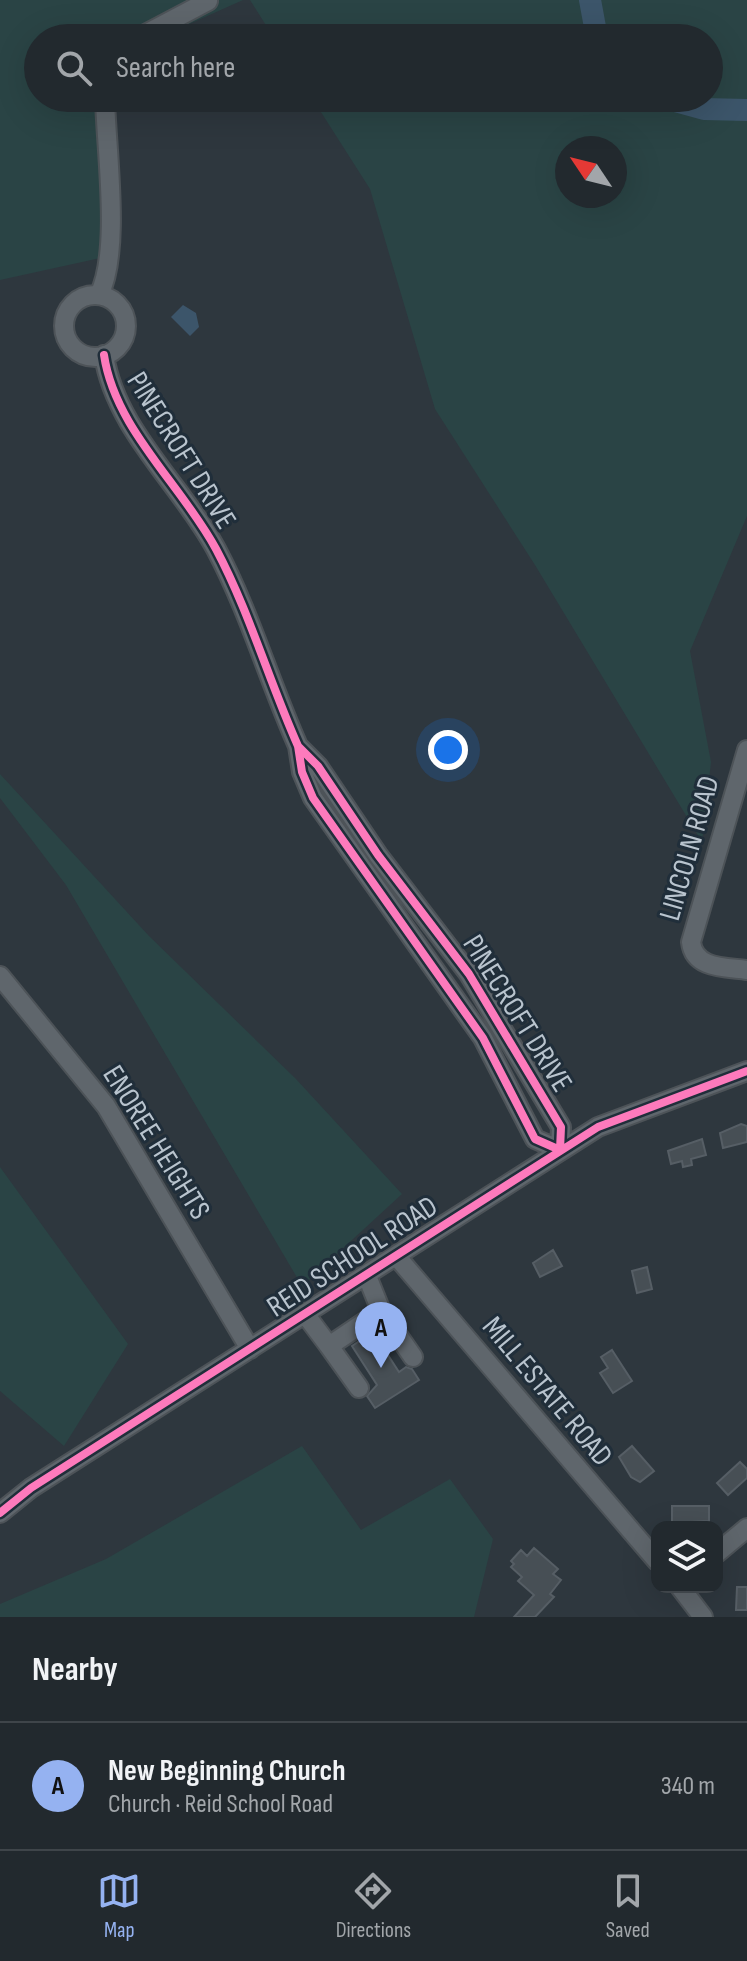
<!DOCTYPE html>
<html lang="en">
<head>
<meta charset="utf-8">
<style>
	body { margin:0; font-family:"Sofia Sans Condensed",sans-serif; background:#2a3136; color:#f1f3f6 }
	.controls { position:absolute; right:24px; bottom:24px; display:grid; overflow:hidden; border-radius:16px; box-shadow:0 8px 32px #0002 }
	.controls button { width:72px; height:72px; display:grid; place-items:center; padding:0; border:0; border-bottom:2px solid #3f454a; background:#22292e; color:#f1f3f6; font:40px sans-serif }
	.compass { position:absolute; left:555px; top:136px; width:72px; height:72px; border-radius:50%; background:#22292e; box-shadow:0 8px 32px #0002; rotate:305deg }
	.you { position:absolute; left:448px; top:750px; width:28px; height:28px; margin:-20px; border:6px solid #fff; border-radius:50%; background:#1a73e8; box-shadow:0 0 0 12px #1a73e833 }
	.badge { display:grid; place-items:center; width:52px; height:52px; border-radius:50%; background:#95b2f1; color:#111; font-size:26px; font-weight:700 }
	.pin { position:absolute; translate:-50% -66px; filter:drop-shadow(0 2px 4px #0008) }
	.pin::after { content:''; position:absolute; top:42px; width:28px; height:24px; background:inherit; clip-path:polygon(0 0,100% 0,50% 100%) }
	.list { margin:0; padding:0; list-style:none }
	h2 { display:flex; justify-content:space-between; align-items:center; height:104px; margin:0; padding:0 32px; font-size:34px }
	h2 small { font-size:26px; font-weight:400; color:#a2a6aa }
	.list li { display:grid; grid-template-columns:52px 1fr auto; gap:24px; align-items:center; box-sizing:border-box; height:128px; padding:0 32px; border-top:2px solid #3f454a }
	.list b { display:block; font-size:30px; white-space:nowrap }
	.list p { margin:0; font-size:26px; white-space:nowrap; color:#a2a6aa }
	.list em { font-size:26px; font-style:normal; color:#a2a6aa }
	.icon { flex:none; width:44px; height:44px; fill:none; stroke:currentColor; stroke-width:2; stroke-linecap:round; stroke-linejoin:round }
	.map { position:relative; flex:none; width:747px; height:1617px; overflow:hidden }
	.search { position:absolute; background:#22292e; box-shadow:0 8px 32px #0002; left:24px; right:24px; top:24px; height:88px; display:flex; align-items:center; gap:20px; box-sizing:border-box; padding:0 28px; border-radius:44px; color:#a2a6aa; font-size:30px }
	.sheet { height:232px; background:#22292e }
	nav { display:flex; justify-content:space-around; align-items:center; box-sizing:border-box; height:112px; border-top:2px solid #3f454a; background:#22292e; font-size:22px; color:#a2a6aa }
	nav a { display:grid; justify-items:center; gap:4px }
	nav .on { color:#95b2f1 }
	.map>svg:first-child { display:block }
	.green { fill:#2a4445; fill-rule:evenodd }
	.water { fill:#3c556a }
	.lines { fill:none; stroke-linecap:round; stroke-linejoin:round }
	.river { stroke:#3c556a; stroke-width:22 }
	.building { fill:#474f55; stroke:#565e65; stroke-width:2 }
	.minor-casing { stroke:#4d5358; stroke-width:22 }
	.minor { stroke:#5f666c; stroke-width:18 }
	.cycleway-casing { stroke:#202e3a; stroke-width:13 }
	.cycleway { stroke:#fd7abc; stroke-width:8 }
	.labels { text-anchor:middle; stroke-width:6; stroke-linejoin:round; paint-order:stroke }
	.street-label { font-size:30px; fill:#b9c4ce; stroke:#202e3a }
</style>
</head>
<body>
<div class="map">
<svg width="747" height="1617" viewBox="0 0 747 1617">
	<rect width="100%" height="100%" fill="#2e373e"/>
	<path class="green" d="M0 0H243L158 38H38V98H114V255L0 280Z
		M250 0H747V516L690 651 711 762 702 842 535 565 435 409 370 189 312 98H709V38H274ZM615 148V196H567V148Z
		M0 774 149 936 296 1079 402 1194 302 1286 66 885 0 798Z
		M0 1167 128 1344 64 1446 0 1391Z
		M302 1446 361 1530 450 1479 493 1539 474 1617H0V1604L106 1559Z"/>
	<path class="water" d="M183 305 196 313 199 327 190 336 171 317Z"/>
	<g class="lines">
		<path class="river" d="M590 0 597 38
			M664 98 704 109 747 110"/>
	</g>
	<path class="building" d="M741 1124 747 1126V1142L723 1148 720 1133Z
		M702 1139 706 1155 691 1159 692 1165 683 1167 682 1161 671 1164 668 1151Z
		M553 1250 562 1266 540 1277 533 1263Z
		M647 1267 652 1289 637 1293 632 1271Z
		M373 1332 399 1372 406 1367 412 1369 419 1380 375 1408 367 1396 377 1385 352 1346Z
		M612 1350 632 1381 613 1393 600 1373 608 1368 601 1357Z
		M632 1446 654 1471 640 1482 631 1477 619 1457Z
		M740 1462 747 1469V1478L728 1495 717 1483Z
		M672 1506H709V1521L691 1522V1526L672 1523Z
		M534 1548 558 1569 553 1574 561 1580 550 1594 554 1597 535 1617H514L534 1595 518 1581 522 1577 511 1567 514 1564 511 1561 521 1550 527 1556Z
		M737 1587H747V1610H736Z"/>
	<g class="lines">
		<defs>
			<path id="minor" d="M138 38 208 1
				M99 295C121 251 106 149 105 98
				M64 326a31 31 0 1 1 62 0a31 31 0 1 1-62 0Z
				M104 355C115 429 181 484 216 549 249 611 269 681 298 746L302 772 313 798 483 1038 535 1139 560 1150 561 1127 469 974 378 855 318 766 298 746
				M747 750 691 942C694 969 725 967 747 970
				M0 976 106 1106 250 1349
				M397 1257 657 1561
				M381 1311 413 1357
				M305 1314 329 1346 381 1311 367 1276
				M329 1346 359 1388
				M0 1513 31 1488 598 1127 747 1071
				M717 1553 747 1528
				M680 1587 703 1617"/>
		</defs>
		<use href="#minor" class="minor-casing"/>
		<use href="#minor" class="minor"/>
		<defs>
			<path id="cycleway" d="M104 355C115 429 181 484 216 549 249 611 269 681 298 746L302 772 313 798 483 1038 535 1139 560 1150 561 1127 469 974 378 855 318 766 298 746
				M0 1513 31 1488 598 1127 747 1071"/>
		</defs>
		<use href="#cycleway" class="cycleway-casing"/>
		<use href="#cycleway" class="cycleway"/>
	</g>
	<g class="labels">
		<g class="street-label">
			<text transform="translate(182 450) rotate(58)" y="10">PINECROFT DRIVE</text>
			<text transform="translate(689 848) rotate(-74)" y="10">LINCOLN ROAD</text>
			<text transform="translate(518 1013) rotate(58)" y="10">PINECROFT DRIVE</text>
			<text transform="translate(157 1142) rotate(58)" y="10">ENOREE HEIGHTS</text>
			<text transform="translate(352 1256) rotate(-33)" y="10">REID SCHOOL ROAD</text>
			<text transform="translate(548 1391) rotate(50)" y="10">MILL ESTATE ROAD</text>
		</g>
	</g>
</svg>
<div class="controls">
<button><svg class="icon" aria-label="layers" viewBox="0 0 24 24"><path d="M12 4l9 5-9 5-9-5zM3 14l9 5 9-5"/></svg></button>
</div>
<svg class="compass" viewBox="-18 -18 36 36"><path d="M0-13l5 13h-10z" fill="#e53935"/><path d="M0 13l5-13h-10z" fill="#a2a6aa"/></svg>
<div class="you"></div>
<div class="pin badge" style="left:381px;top:1368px">A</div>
<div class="search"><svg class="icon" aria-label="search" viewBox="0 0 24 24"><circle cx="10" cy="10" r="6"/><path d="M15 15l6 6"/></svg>Search here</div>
</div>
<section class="sheet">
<h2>Nearby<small></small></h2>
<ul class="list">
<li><span class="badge">A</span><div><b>New Beginning Church</b><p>Church · Reid School Road</p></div><em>340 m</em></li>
</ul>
</section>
<nav>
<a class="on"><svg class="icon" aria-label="map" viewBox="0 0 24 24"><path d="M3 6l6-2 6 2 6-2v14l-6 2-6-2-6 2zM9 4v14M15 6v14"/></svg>Map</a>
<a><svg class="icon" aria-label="directions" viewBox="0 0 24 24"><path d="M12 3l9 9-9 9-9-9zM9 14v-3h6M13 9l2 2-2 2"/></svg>Directions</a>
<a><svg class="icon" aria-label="saved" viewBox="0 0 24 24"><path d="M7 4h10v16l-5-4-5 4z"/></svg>Saved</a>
</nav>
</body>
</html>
